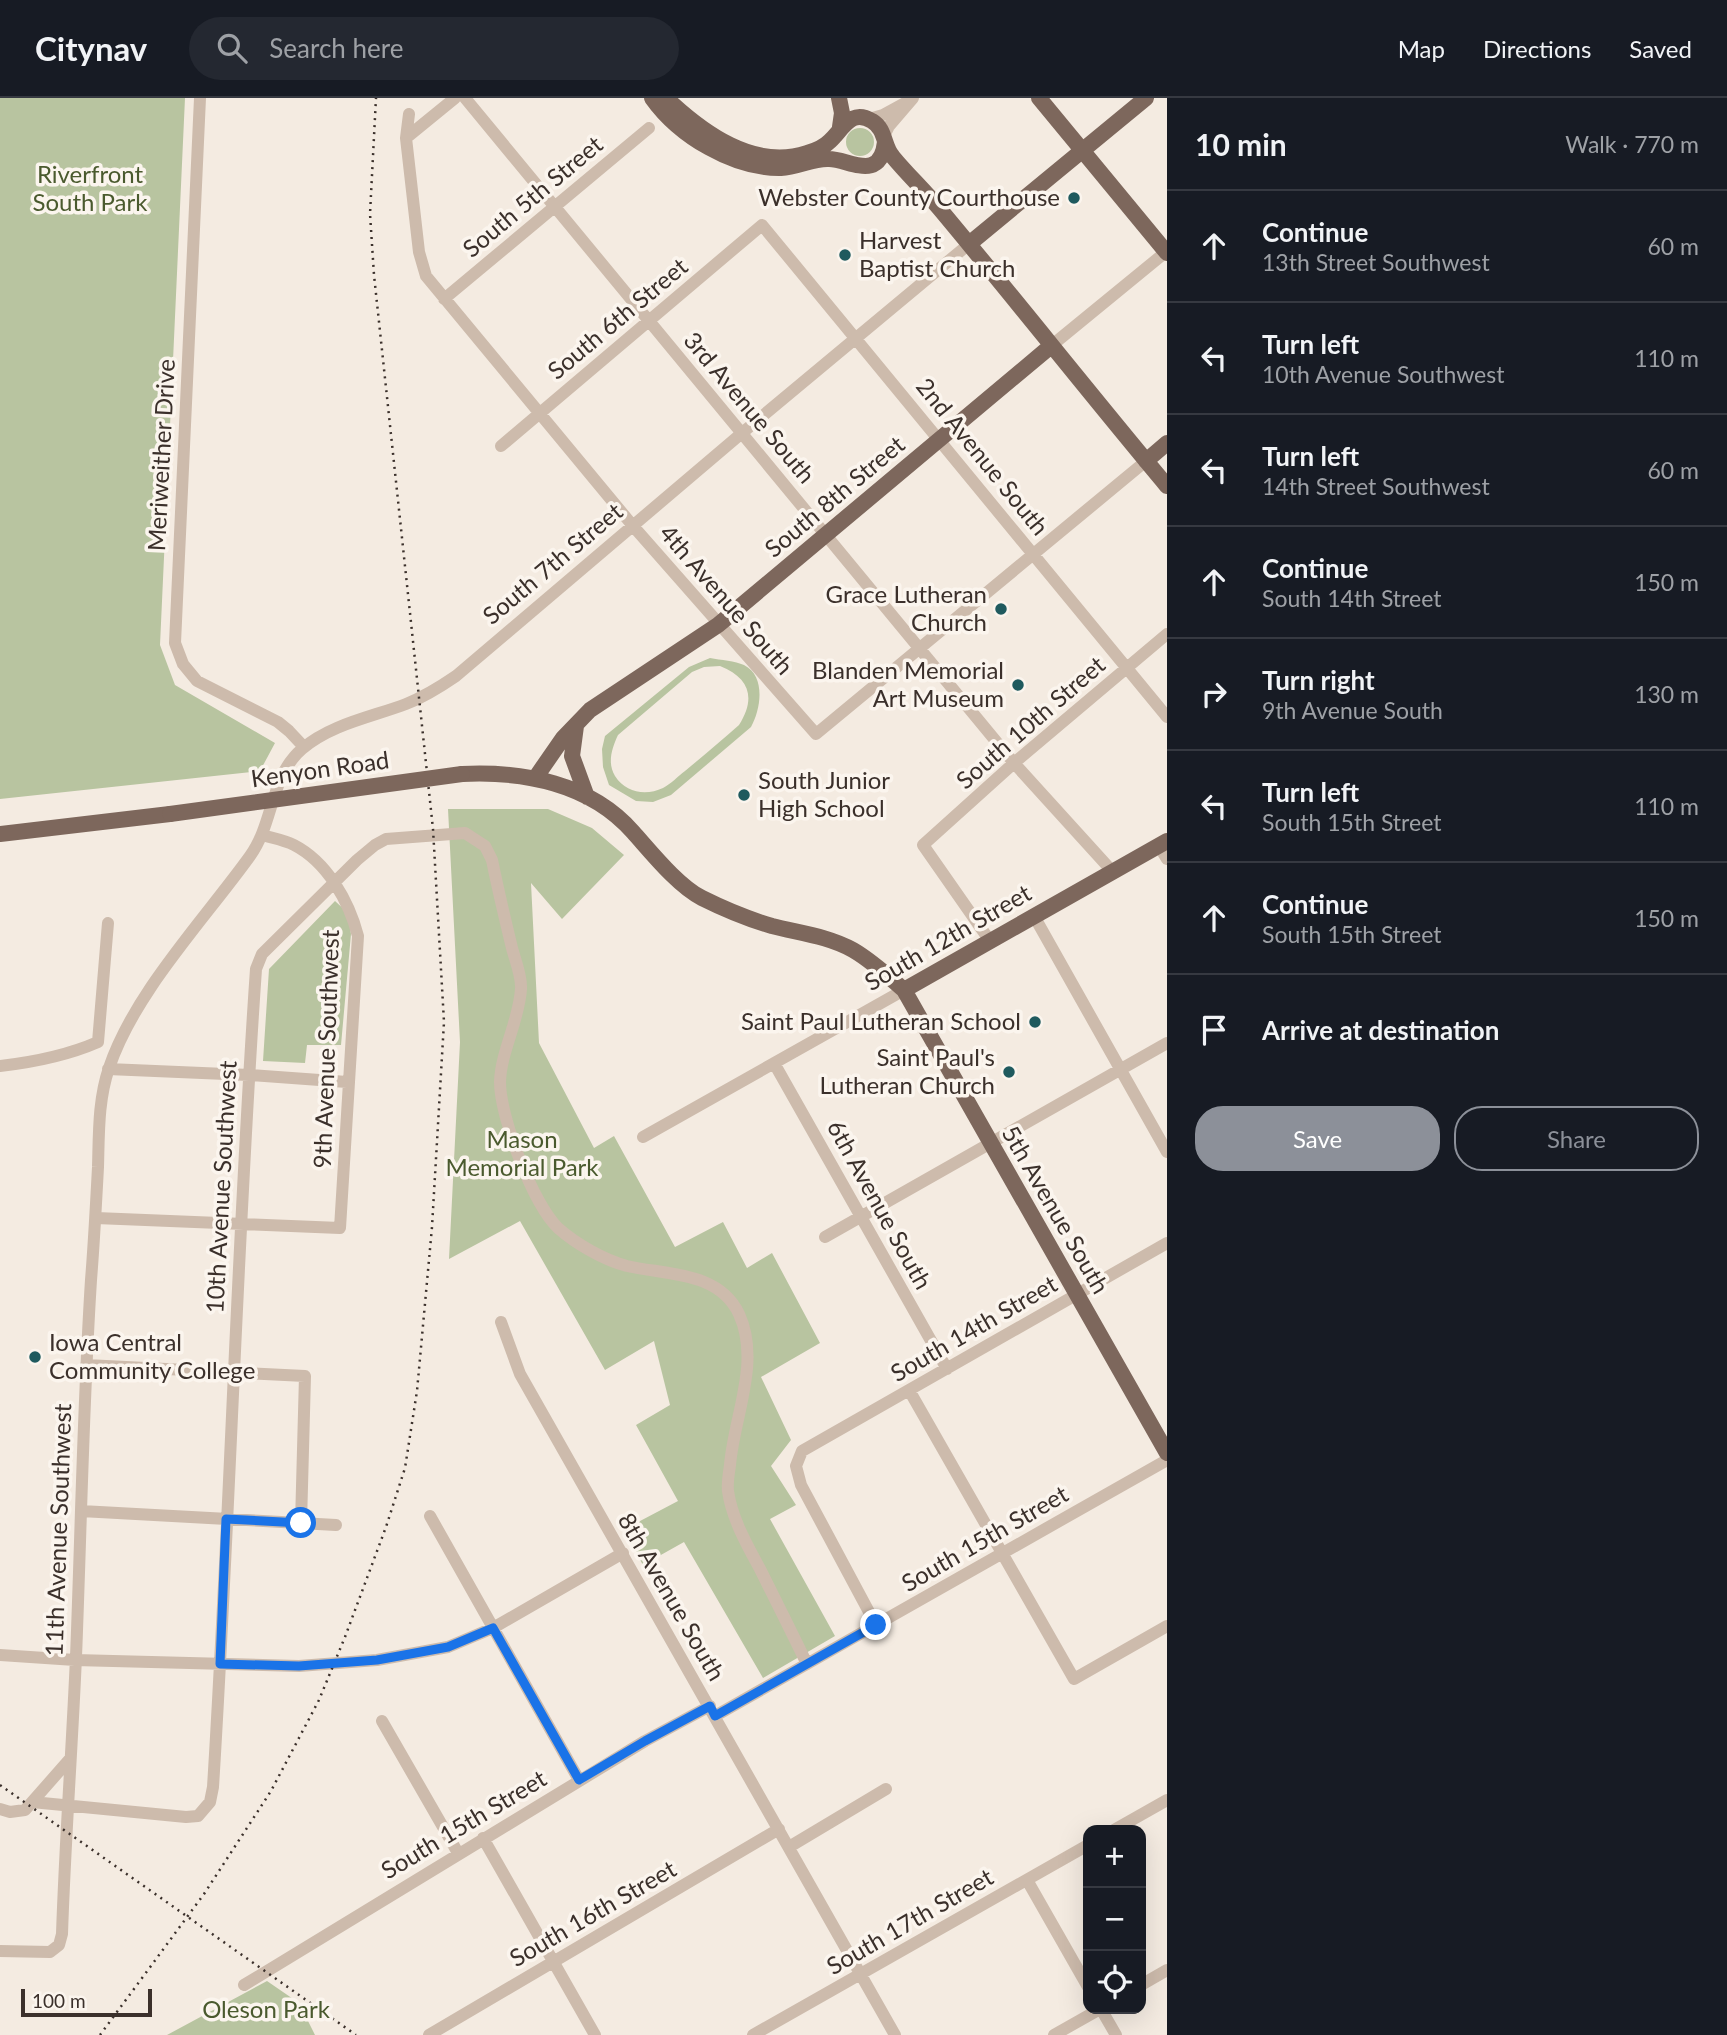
<!DOCTYPE html>
<html lang="en">
<head>
<meta charset="utf-8">
<style>
	body { margin:0; font-family:Lato,sans-serif; background:#242831; color:#f1f3f6 }
	.controls { position:absolute; right:21px; bottom:21px; display:grid; overflow:hidden; border-radius:14px; box-shadow:0 7px 28px #0002 }
	.controls button { width:63px; height:63px; display:grid; place-items:center; padding:0; border:0; border-bottom:2px solid #363941; background:#171b24; color:#f1f3f6; font:35px sans-serif }
	.scale { position:absolute; left:21px; bottom:18px; width:131px; box-sizing:border-box; padding-left:7px; border:4px solid #3b302b; border-top:0; font-size:19px; line-height:24px; white-space:nowrap; color:#3b302b; -webkit-text-stroke:5px #fbf5ee; paint-order:stroke }
	.stop { position:absolute; width:21px; height:21px; margin:-16px; border:5px solid #1a73e8; border-radius:50%; background:#fff }
	.stop.end { background:#1a73e8; border-color:#fff; box-shadow:0 2px 7px #0008 }
	.list { margin:0; padding:0; list-style:none }
	h2 { display:flex; justify-content:space-between; align-items:center; height:91px; margin:0; padding:0 28px; font-size:30px }
	h2 small { font-size:23px; font-weight:400; color:#9ea1a6 }
	.list li { display:grid; grid-template-columns:46px 1fr auto; gap:21px; align-items:center; box-sizing:border-box; height:112px; padding:0 28px; border-top:2px solid #363941 }
	.list b { display:block; font-size:26px; white-space:nowrap }
	.list p { margin:0; font-size:23px; white-space:nowrap; color:#9ea1a6 }
	.list em { font-size:23px; font-style:normal; color:#9ea1a6 }
	.actions { display:flex; gap:14px; padding:21px 28px }
	.actions a { flex:1; padding:16px 0; border:2px solid #8c9099; border-radius:28px; text-align:center; font-size:24px; color:#8c9099 }
	.actions .main { background:#8c9099; color:#fff }
	.icon { flex:none; width:38px; height:38px; fill:none; stroke:currentColor; stroke-width:2; stroke-linecap:round; stroke-linejoin:round }
	.map { position:relative; flex:none; width:1167px; height:1937px; overflow:hidden }
	header { display:flex; align-items:center; gap:42px; box-sizing:border-box; height:98px; padding:0 35px; background:#171b24; border-bottom:2px solid #363941 }
	header strong { font-size:33px }
	nav { display:flex; gap:38px; margin-inline-start:auto; font-size:24px }
	.search { width:490px; height:63px; background:#242831; display:flex; align-items:center; gap:18px; box-sizing:border-box; padding:0 24px; border-radius:38px; color:#9ea1a6; font-size:26px }
	main { display:flex }
	aside { flex:1; background:#171b24 }
	.map>svg:first-child { display:block }
	.green { fill:#b8c4a0; fill-rule:evenodd }
	.lines { fill:none; stroke-linecap:round; stroke-linejoin:round }
	.minor { stroke:#cdbbac; stroke-width:12 }
	.major { stroke:#7d675c; stroke-width:16 }
	.rail { stroke:#3b302b; stroke-width:2.5; stroke-dasharray:2 5; stroke-linecap:butt }
	.major-bridge { stroke:#7d675c; stroke-width:16 }
	.route { stroke:#1a73e8; stroke-width:9 }
	.poi-dot { fill:#1f5a5e; stroke:#fbf5ee; stroke-width:2.5 }
	.labels { text-anchor:middle; stroke-width:7; stroke-linejoin:round; paint-order:stroke }
	.park-label { font-size:24px; fill:#4a5a2e; stroke:#fbf5ee }
	.street-label { font-size:24px; fill:#3b302b; stroke:#fbf5ee }
	.poi-label { font-size:24px; fill:#3b302b; stroke:#fbf5ee; text-anchor:end }
</style>
</head>
<body>
<header>
<strong>Citynav</strong>
<div class="search"><svg class="icon" aria-label="search" viewBox="0 0 24 24"><circle cx="10" cy="10" r="6"/><path d="M15 15l6 6"/></svg>Search here</div>
<nav><a>Map</a><a>Directions</a><a>Saved</a></nav>
</header>
<main>
<div class="map">
<svg width="1167" height="1937" viewBox="0 0 1167 1937">
	<rect width="100%" height="100%" fill="#f4ebe1"/>
	<path class="green" d="M0 0H185L160 547 175 587 275 645 260 673 0 701Z
		M846 44a14 14 0 1 1 28 0a14 14 0 1 1-28 0Z
		M710 560C721 562 735 563 744 567 766 578 761 611 751 629L671 697 653 704 636 703 609 687 603 669 602 651 605 638 689 569ZM720 568C750 580 756 600 739 627 721 643 703 658 685 673 678 678 671 686 663 690 646 698 626 695 615 678 607 665 612 650 618 637L692 574 704 569Z
		M448 711H548L592 730 624 757 562 821 531 785 539 945 594 1050 614 1038 675 1149 723 1124 747 1170 772 1155 820 1245 761 1279 791 1342 771 1368 796 1407 770 1421 835 1538 763 1580 684 1444 643 1467 623 1432 678 1403 636 1327 670 1307 654 1243 605 1272 520 1123 449 1161 460 944Z
		M335 803 348 815 351 836 341 947H307L305 965 263 963 269 871Z
		M267 1883 299 1905 315 1937H167Z"/>
	<g class="lines">
		<path class="minor" d="M200 0 175 545 183 566 197 583 278 624 289 633 304 649
			M465 0 1014 665 1112 773
			M409 16 406 40 419 154 426 178 633 428 816 636 1146 363
			M869 21 883 17 905 5
			M884 38 889 28 913 0
			M406 40 455 0
			M444 201 649 30
			M1051 248 1167 153
			M501 348 762 127 1167 619
			M1159 748 1167 761
			M1034 818 1167 1054
			M990 843 923 747 1014 665 1167 536
			M98 944 108 825
			M774 965 947 1271
			M0 968C35 964 66 958 98 944
			M108 971 249 977 347 984
			M643 1039 904 892
			M96 1120 340 1130 358 838C349 803 327 764 294 747 284 742 272 740 262 737
			M825 1139 1167 945
			M501 1224 520 1276 895 1937
			M86 1267 305 1278 301 1425
			M909 1292 1074 1581 1167 1528
			M81 1413 336 1427
			M430 1418 579 1682
			M876 1527 801 1387 796 1368 802 1353 1167 1145
			M0 1557 75 1562 299 1568 377 1562 448 1549 493 1530 623 1455
			M715 1618 1167 1362
			M382 1623 458 1755
			M32 1704 186 1719 198 1718 210 1704 213 1689C230 1416 237 1143 256 871L262 856 357 762 375 747 386 741 465 735 485 748 492 762C498 792 505 821 512 850 515 862 522 878 521 891 519 923 501 953 500 984 500 1019 533 1106 558 1130 576 1146 604 1162 627 1168 666 1177 719 1173 739 1216 761 1264 734 1318 730 1367 729 1375 727 1385 728 1393 732 1421 747 1447 760 1471 776 1503 792 1535 807 1566
			M0 1711 10 1714 25 1712 69 1662
			M1114 1732 1167 1702
			M483 1740 595 1937
			M789 1749 886 1691
			M1027 1782 1088 1889
			M0 1853 50 1854 59 1847 62 1836C65 1744 72 1651 76 1559 81 1433 83 1308 91 1182 94 1145 96 1107 98 1069 99 1036 98 1002 109 970 134 895 204 822 250 758 274 725 270 678 302 651 331 626 372 619 406 606 424 599 440 589 456 578L742 335 969 146
			M244 1887 645 1643 710 1608
			M1141 1887 1167 1872
			M1101 1911 1116 1937
			M429 1937 779 1731
			M753 1937 1088 1747
			M1054 1937 1100 1911"/>
		<path class="major" d="M652 0C679 38 734 71 781 70 798 69 814 60 829 61 849 61 880 85 885 44
			M666 0C702 34 754 73 807 55 815 53 824 49 830 43 843 31 851 10 872 23 886 31 883 48 893 59 907 76 924 92 939 110 1016 202 1090 296 1167 388
			M839 0 842 15 840 29
			M1039 0 1167 155
			M969 146 1146 0
			M1146 363 1167 345
			M576 628 572 658 587 699
			M462 676C523 673 590 685 633 734 651 754 678 788 702 800 724 811 748 821 772 828 799 835 828 838 853 852 872 863 888 878 904 892L1167 1355
			M536 679 563 640 590 612 718 527 1051 248
			M0 736 170 716
			M904 892 1167 743"/>
		<path class="rail" d="M0 1687 356 1937
			M100 1937 204 1796 271 1693 319 1602 345 1539 386 1429 405 1370 417 1293 432 1129 444 924 433 731 374 177 370 116 376 0"/>
		<path class="major-bridge" d="M170 716 462 676"/>
	</g>
	<g class="lines">
		<path class="route" d="M301 1425 226 1421 220 1566 299 1568 377 1562 448 1549 493 1530 579 1682 645 1643 710 1608 715 1618 876 1527"/>
	</g>
	<g class="poi-dot">
		<circle cx="1074" cy="100" r="7"/>
		<circle cx="845" cy="157" r="7"/>
		<circle cx="1001" cy="511" r="7"/>
		<circle cx="1018" cy="587" r="7"/>
		<circle cx="744" cy="697" r="7"/>
		<circle cx="1035" cy="924" r="7"/>
		<circle cx="1009" cy="974" r="7"/>
		<circle cx="35" cy="1259" r="7"/>
	</g>
	<g class="labels">
		<g class="park-label">
			<text x="90" y="85">Riverfront<tspan x="90" dy="28">South Park</tspan></text>
			<text x="522" y="1050">Mason<tspan x="522" dy="28">Memorial Park</tspan></text>
			<text x="266" y="1920">Oleson Park</text>
		</g>
		<g class="street-label">
			<text transform="translate(533 99) rotate(-40)" y="8">South 5th Street</text>
			<text transform="translate(618 221) rotate(-40)" y="8">South 6th Street</text>
			<text transform="translate(749 310) rotate(50)" y="8">3rd Avenue South</text>
			<text transform="translate(162 357) rotate(-87)" y="8">Meriweither Drive</text>
			<text transform="translate(982 359) rotate(51)" y="8">2nd Avenue South</text>
			<text transform="translate(835 399) rotate(-40)" y="8">South 8th Street</text>
			<text transform="translate(553 466) rotate(-40)" y="8">South 7th Street</text>
			<text transform="translate(726 502) rotate(49)" y="8">4th Avenue South</text>
			<text transform="translate(1031 625) rotate(-41)" y="8">South 10th Street</text>
			<text transform="translate(320 672) rotate(-8)" y="8">Kenyon Road</text>
			<text transform="translate(948 840) rotate(-30)" y="8">South 12th Street</text>
			<text transform="translate(327 951) rotate(-88)" y="8">9th Avenue Southwest</text>
			<text transform="translate(222 1089) rotate(-87)" y="8">10th Avenue Southwest</text>
			<text transform="translate(879 1107) rotate(61)" y="8">6th Avenue South</text>
			<text transform="translate(1055 1112) rotate(60)" y="8">5th Avenue South</text>
			<text transform="translate(974 1231) rotate(-30)" y="8">South 14th Street</text>
			<text transform="translate(59 1432) rotate(-88)" y="8">11th Avenue Southwest</text>
			<text transform="translate(985 1441) rotate(-30)" y="8">South 15th Street</text>
			<text transform="translate(671 1499) rotate(60)" y="8">8th Avenue South</text>
			<text transform="translate(464 1727) rotate(-31)" y="8">South 15th Street</text>
			<text transform="translate(593 1816) rotate(-30)" y="8">South 16th Street</text>
			<text transform="translate(910 1824) rotate(-30)" y="8">South 17th Street</text>
		</g>
		<g class="poi-label">
			<text x="1060" y="108">Webster County Courthouse</text>
			<text x="859" y="151" text-anchor="start">Harvest<tspan x="859" dy="28">Baptist Church</tspan></text>
			<text x="987" y="505">Grace Lutheran<tspan x="987" dy="28">Church</tspan></text>
			<text x="1004" y="581">Blanden Memorial<tspan x="1004" dy="28">Art Museum</tspan></text>
			<text x="758" y="691" text-anchor="start">South Junior<tspan x="758" dy="28">High School</tspan></text>
			<text x="1021" y="932">Saint Paul Lutheran School</text>
			<text x="995" y="968">Saint Paul's<tspan x="995" dy="28">Lutheran Church</tspan></text>
			<text x="49" y="1253" text-anchor="start">Iowa Central<tspan x="49" dy="28">Community College</tspan></text>
		</g>
	</g>
</svg>
<div class="controls">
<button>+</button>
<button>−</button>
<button><svg class="icon" aria-label="locate" viewBox="0 0 24 24"><circle cx="12" cy="12" r="6"/><path d="M12 2v4M12 18v4M2 12h4M18 12h4"/></svg></button>
</div>
<div class="scale">100 m</div>
<div class="stop" style="left:301px;top:1425px"></div>
<div class="stop end" style="left:876px;top:1527px"></div>
</div>
<aside>
<h2>10 min<small>Walk · 770 m</small></h2>
<ul class="list">
<li><svg class="icon" aria-label="ahead" viewBox="0 0 24 24"><path d="M12 20V5M6 11l6-6 6 6"/></svg><div><b>Continue</b><p>13th Street Southwest</p></div><em>60 m</em></li>
<li><svg class="icon" aria-label="left" viewBox="0 0 24 24"><path d="M17 20v-9H6M10 6l-5 5 5 5"/></svg><div><b>Turn left</b><p>10th Avenue Southwest</p></div><em>110 m</em></li>
<li><svg class="icon" aria-label="left" viewBox="0 0 24 24"><path d="M17 20v-9H6M10 6l-5 5 5 5"/></svg><div><b>Turn left</b><p>14th Street Southwest</p></div><em>60 m</em></li>
<li><svg class="icon" aria-label="ahead" viewBox="0 0 24 24"><path d="M12 20V5M6 11l6-6 6 6"/></svg><div><b>Continue</b><p>South 14th Street</p></div><em>150 m</em></li>
<li><svg class="icon" aria-label="right" viewBox="0 0 24 24"><path d="M7 20v-9h11M14 6l5 5-5 5"/></svg><div><b>Turn right</b><p>9th Avenue South</p></div><em>130 m</em></li>
<li><svg class="icon" aria-label="left" viewBox="0 0 24 24"><path d="M17 20v-9H6M10 6l-5 5 5 5"/></svg><div><b>Turn left</b><p>South 15th Street</p></div><em>110 m</em></li>
<li><svg class="icon" aria-label="ahead" viewBox="0 0 24 24"><path d="M12 20V5M6 11l6-6 6 6"/></svg><div><b>Continue</b><p>South 15th Street</p></div><em>150 m</em></li>
<li><svg class="icon" aria-label="arrive" viewBox="0 0 24 24"><path d="M6 21V4h12l-3 4 3 4H6"/></svg><div><b>Arrive at destination</b></div></li>
</ul>
<div class="actions"><a class="main">Save</a><a>Share</a></div>
</aside>
</main>
</body>
</html>
